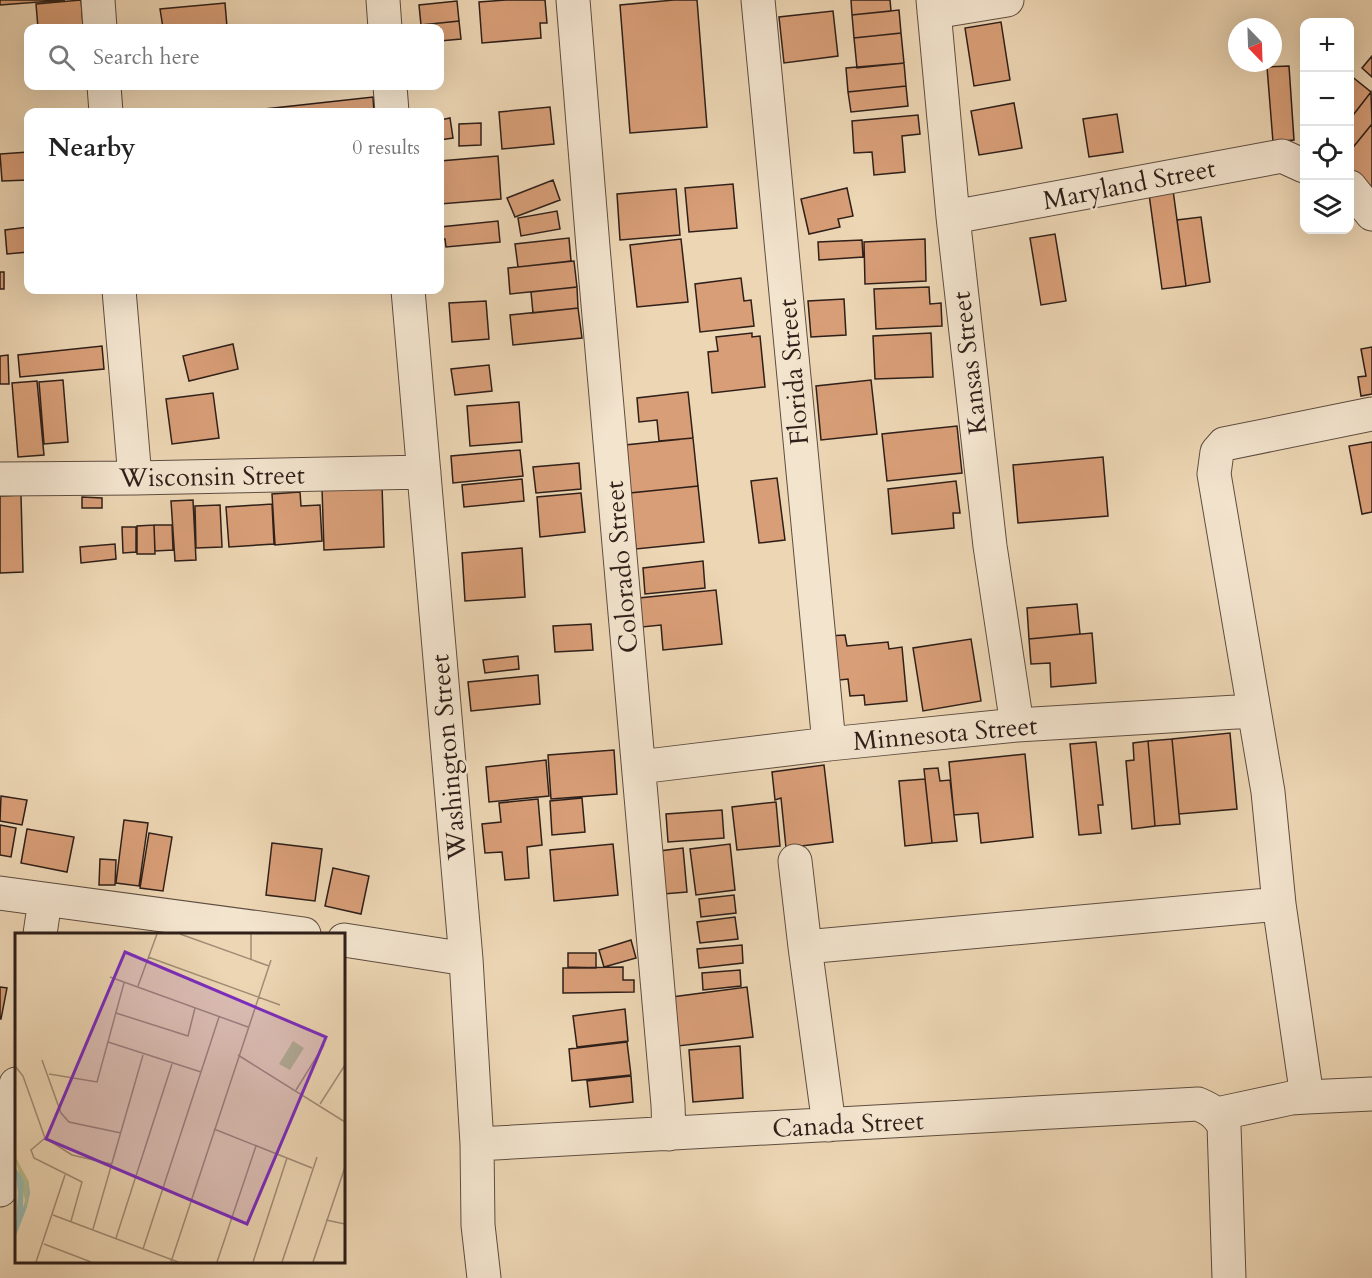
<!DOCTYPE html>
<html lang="en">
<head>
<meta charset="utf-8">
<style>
	body { margin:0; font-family:Cardo,serif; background:#f2f2f2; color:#222 }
	.controls { position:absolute; right:18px; top:18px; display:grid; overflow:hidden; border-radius:12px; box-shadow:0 6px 24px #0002 }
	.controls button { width:54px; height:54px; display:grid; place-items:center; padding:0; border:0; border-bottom:2px solid #e0e0e0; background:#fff; color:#222; font:30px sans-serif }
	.compass { position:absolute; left:1228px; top:18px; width:54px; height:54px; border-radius:50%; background:#fff; box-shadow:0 6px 24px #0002; rotate:157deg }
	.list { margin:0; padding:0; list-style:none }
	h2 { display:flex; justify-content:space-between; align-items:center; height:78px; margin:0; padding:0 24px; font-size:26px }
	h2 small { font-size:20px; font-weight:400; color:#767676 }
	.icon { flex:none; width:33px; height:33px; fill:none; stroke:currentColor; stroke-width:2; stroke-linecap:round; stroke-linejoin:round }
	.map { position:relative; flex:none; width:1372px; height:1278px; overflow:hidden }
	.search { position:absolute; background:#fff; box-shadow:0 6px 24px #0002; left:24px; top:24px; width:420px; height:66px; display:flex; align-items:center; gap:15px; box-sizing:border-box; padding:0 21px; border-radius:12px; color:#767676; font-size:22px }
	.panel { position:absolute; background:#fff; box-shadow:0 6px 24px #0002; left:24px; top:108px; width:420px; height:186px; border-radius:12px }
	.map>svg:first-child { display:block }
	.building { fill:#d89e77; stroke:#2e1f19; stroke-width:1.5 }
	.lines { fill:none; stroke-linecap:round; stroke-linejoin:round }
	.minor-casing { stroke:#5e4d40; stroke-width:35 }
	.minor { stroke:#f3e4ce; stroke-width:33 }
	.labels { text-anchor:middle; stroke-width:5; stroke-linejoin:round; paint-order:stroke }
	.street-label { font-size:26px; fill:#2e1f19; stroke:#f3e4ce }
	.inset-road { fill:none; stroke:#a18d76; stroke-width:1.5 }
	.view { fill:#7b2cbf; fill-opacity:0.15; stroke:#7b2cbf; stroke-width:3 }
	.inset-edge { fill:none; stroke:#2e1f19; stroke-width:3 }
</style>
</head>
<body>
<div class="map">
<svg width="1372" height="1278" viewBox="0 0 1372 1278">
	<rect width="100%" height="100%" fill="#edd6b4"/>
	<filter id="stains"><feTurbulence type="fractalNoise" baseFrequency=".00333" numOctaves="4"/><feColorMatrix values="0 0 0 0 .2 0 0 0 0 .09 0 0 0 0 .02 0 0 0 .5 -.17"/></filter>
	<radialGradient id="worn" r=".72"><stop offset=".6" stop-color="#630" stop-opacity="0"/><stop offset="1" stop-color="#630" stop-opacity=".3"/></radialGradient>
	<path class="building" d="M0 0H65L0 5Z
		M81 0 83 26 38 28 36 4Z
		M506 0H545L547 23H540L541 38 482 43 479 2Z
		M674 0H697L707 127 630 133 620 5Z
		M851 0H890L891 11 852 15Z
		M457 1 459 21 421 25 419 5Z
		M225 3 227 27 163 28 160 9Z
		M899 10 901 33 854 38 852 15Z
		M833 11 838 56 784 63 779 17Z
		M459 21 461 39 440 41V28H421V25Z
		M1001 22 1010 80 974 86 965 28Z
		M901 33 904 63 857 68 854 38Z
		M1372 56V77L1362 68Z
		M904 63 906 86 848 92 846 68Z
		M1289 66 1294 140 1273 142 1267 67Z
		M1350 75 1371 92 1350 119Z
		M906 86 908 106 851 112 848 92Z
		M1371 92 1372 124 1350 151V119Z
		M373 97 374 112H266L265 109Z
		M1014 103 1022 148 979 155 971 111Z
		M550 107 554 144 502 149 499 112Z
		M1117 114 1123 152 1089 157 1083 119Z
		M918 115 920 134 902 136 905 172 874 175 872 152 854 153 852 121Z
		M450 118 453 138 440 140V120Z
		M481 123V145L459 146V124Z
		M1372 124V190L1350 172V151Z
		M28 152V180L2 181 0 154Z
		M498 156 501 199 440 204V161Z
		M553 180 560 200 515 217 507 198Z
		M733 184 737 228 689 232 685 188Z
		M847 188 853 216 838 219 840 227 809 234 801 199Z
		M676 189 680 235 620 240 617 194Z
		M1173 190 1186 286 1162 289 1149 194Z
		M557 211 560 229 521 236 518 218Z
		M1201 217 1210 282 1186 286 1177 220Z
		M498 221 500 242 446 247 445 239H440V227Z
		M28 227V252L7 254 5 230Z
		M1055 234 1066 301 1041 305 1030 238Z
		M569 238 571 261 518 267 515 244Z
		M681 239 688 302 637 307 630 245Z
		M925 239 926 281 865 284 864 242Z
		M862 240 863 257 819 260 818 242Z
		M574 261 577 287 510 294 508 268Z
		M0 272H4V289H0Z
		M741 278 744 301 751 300 754 326 700 332 695 284Z
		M577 287 578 308 533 313 531 292Z
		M929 287 930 304 941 303 942 326 876 329 874 289Z
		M844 299 846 335 811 337 808 301Z
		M486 301 489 339 452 342 449 303Z
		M578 308 582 338 513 345 510 315Z
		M752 333V337L760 336 765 387 712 393 708 352 718 351 716 337Z
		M931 333 933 377 875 379 873 336Z
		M233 344 238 369 189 381 183 356Z
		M102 346 104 369 20 377 18 355Z
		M1372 347V394L1361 396 1358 377 1366 376 1361 349Z
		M8 355 9 384H0V356Z
		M489 365 492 391 455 395 451 369Z
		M63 380 68 442 44 444 39 382Z
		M871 380 877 434 821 440 816 386Z
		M37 381 44 455 18 457 12 383Z
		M688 392 693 438 659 441 657 420 639 422 637 398Z
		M213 393 219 438 172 444 166 399Z
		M519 402 522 442 470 446 467 406Z
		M957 426 962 473 887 481 882 434Z
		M693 438 698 486 630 493 625 445Z
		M1372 442V512L1362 514 1349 446Z
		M520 450 523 476 453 483 451 456Z
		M1103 457 1108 516 1018 523 1013 465Z
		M579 463 581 489 536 493 533 467Z
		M777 478 785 540 759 543 751 481Z
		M522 479 524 501 464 507 462 485Z
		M956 481 960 513H953L954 528 892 534 888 489Z
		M382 485 384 547 324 550 322 488Z
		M698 486 704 542 636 549 630 493Z
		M300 492 301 506 320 505 322 541 275 545 272 494Z
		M581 493 585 532 540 537 537 497Z
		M21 495 23 572 0 573V496Z
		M82 497 102 498V508H82Z
		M193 500 196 560 175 561 171 501Z
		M272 504 274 544 229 547 226 507Z
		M220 505 222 547 196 548 195 506Z
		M154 525H172L173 550 155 551Z
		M154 525 155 554H137V526Z
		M122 527H136V552L123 553Z
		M115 544 116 559 81 563 80 547Z
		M522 548 525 597 465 601 462 553Z
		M703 561 705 588 645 594 643 568Z
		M716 590 722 644 663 650 661 625 642 627 639 598Z
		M1077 604 1080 634 1029 639 1027 608Z
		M591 624 593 650 555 652 553 626Z
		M1092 633 1096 683 1051 687 1050 663 1031 664 1029 639Z
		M845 635 847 646 888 642 889 649 902 647 907 701 865 705 864 695 850 696 848 679 831 681 828 636Z
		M971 639 981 701 923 711 913 648Z
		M518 656 519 669 485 673 483 660Z
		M538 675 540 704 471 711 468 682Z
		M1230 733 1237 809 1179 814 1172 739Z
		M1172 739 1180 824 1155 826 1148 741Z
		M1148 741 1155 826 1132 829 1126 761 1134 760 1133 743Z
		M1096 742 1103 805H1098L1101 833 1079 835 1070 744Z
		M614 750 617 794 551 799 548 755Z
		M1025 754 1033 837 981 843 978 813 954 815 949 762Z
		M546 760 549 796 489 802 486 767Z
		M824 765 833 842 786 848 781 798 775 800 772 772Z
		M938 768 940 781 950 780 957 841 932 843 924 769Z
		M925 779 932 843 905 846 899 781Z
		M1 796 27 800 22 825 0 821Z
		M582 798 585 832 552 835 550 801Z
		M538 799 542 845 527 847 529 878 505 880 502 852 485 853 482 824 501 822 499 803Z
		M776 802 780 846 737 850 732 807Z
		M722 810 724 838 668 842 666 814Z
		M124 820 148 823 139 886 116 883Z
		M0 825 16 828 11 857 0 855Z
		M27 829 74 837 67 872 21 863Z
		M149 833 172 837 163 891 140 888Z
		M272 843 322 849 315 901 266 895Z
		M613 844 618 895 554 901 550 850Z
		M730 844 735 890 696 895 690 849Z
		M683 848 687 892 663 894 659 851Z
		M100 859 116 860 115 885H99Z
		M333 868 369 876 361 914 325 906Z
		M734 895 736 913 701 917 699 899Z
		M735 917 738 939 700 943 697 922Z
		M631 940 636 958 604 967 599 950Z
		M742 945 743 963 699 968 697 949Z
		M568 953H596V968L568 967Z
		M623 967V980H634V992L563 993V968Z
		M740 970 741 986 703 990 702 973Z
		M0 987 7 988 1 1019H0Z
		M747 987 753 1037 678 1046 672 997Z
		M625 1009 628 1041 577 1047 573 1016Z
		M627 1042 631 1075 572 1081 569 1049Z
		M740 1046 743 1098 693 1102 689 1050Z
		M631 1076 633 1102 590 1107 587 1081Z"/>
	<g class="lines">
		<defs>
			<path id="minor" d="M98 0 100 28
				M383 0 385 28
				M573 0 593 247 668 1105 669 1134
				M758 0 829 744
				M933 0 953 217 990 546 1017 725
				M934 12 1007 0
				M104 86 106 112
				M390 86 392 112
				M1350 187 1372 214
				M953 217 1282 156 1304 166
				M119 290 135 478
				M408 290 466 959 477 1144 478 1225 484 1278
				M0 479 135 478 424 472
				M639 767 829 744 1017 725 1253 711
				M795 861 805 947
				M0 893 304 934
				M40 934 45 900
				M344 940 466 959
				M1307 1097 1279 904 1268 792 1214 474 1217 452 1224 444 1372 414
				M1217 1114 1291 1098 1307 1097 1372 1094
				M829 1125 805 947 1279 904
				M477 1144 1198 1104C1212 1110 1216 1113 1224 1125L1229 1278
				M0 1190 16 1084"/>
		</defs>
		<use href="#minor" class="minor-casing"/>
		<use href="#minor" class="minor"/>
	</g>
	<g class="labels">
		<g class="street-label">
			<text transform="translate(1129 184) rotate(-11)" y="9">Maryland Street</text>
			<text transform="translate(969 363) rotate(-97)" y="9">Kansas Street</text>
			<text transform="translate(793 372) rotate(-95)" y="9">Florida Street</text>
			<text transform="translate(212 476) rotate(-1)" y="9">Wisconsin Street</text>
			<text transform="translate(621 567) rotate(-95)" y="9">Colorado Street</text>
			<text transform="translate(945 733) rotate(-5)" y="9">Minnesota Street</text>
			<text transform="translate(448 757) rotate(-95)" y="9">Washington Street</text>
			<text transform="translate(848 1124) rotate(-3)" y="9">Canada Street</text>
		</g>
	</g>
	<g transform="translate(15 933)">
		<rect width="330" height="330" fill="#edd6b4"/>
		<path d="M278 108 289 115 275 137 264 131ZM0 223 14 249 12 270 8 275 10 267Z" fill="#b9bd8c"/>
		<path d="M0 234 9 248 8 274 12 270 13 247 15 260 12 274 0 305 3 260Z" fill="#99b9b0"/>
		<path class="inset-road" d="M165 1 254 33M133 24 265 72M236 26V1M95 44 233 94M123 53 142 1M101 80 173 103 180 75M93 109 186 139M223 122 330 189M27 127 46 180 54 189 106 200M0 133 8 143 30 205 57 222 96 231M34 141 82 149 109 50M281 157 309 112M305 171 330 132M199 196 297 235M30 205 16 217 19 225 67 249 56 288M38 282 163 329M311 287 330 291M78 296 128 122M101 305 157 131M29 311 76 329M128 316 204 84M21 329 50 242M156 329 256 27M202 329 241 213M238 329 272 225M267 329 302 224M298 329 330 234"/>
		<path class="view" d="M110 19 311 104 232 291 31 206Z"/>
		<rect width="330" height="330" class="inset-edge"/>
	</g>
	<rect width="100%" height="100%" filter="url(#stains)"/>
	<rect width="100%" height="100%" fill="url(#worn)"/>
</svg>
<div class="controls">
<button>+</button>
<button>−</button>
<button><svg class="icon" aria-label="locate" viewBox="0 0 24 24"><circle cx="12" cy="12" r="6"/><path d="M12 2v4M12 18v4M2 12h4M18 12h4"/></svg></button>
<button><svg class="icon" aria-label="layers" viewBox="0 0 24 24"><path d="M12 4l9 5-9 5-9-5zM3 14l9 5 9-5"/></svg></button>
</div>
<svg class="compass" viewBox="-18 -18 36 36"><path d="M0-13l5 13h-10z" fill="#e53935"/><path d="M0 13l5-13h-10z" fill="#767676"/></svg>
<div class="search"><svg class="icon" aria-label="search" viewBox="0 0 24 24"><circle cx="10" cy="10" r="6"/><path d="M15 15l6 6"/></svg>Search here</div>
<section class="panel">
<h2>Nearby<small>0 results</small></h2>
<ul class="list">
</ul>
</section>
</div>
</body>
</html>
